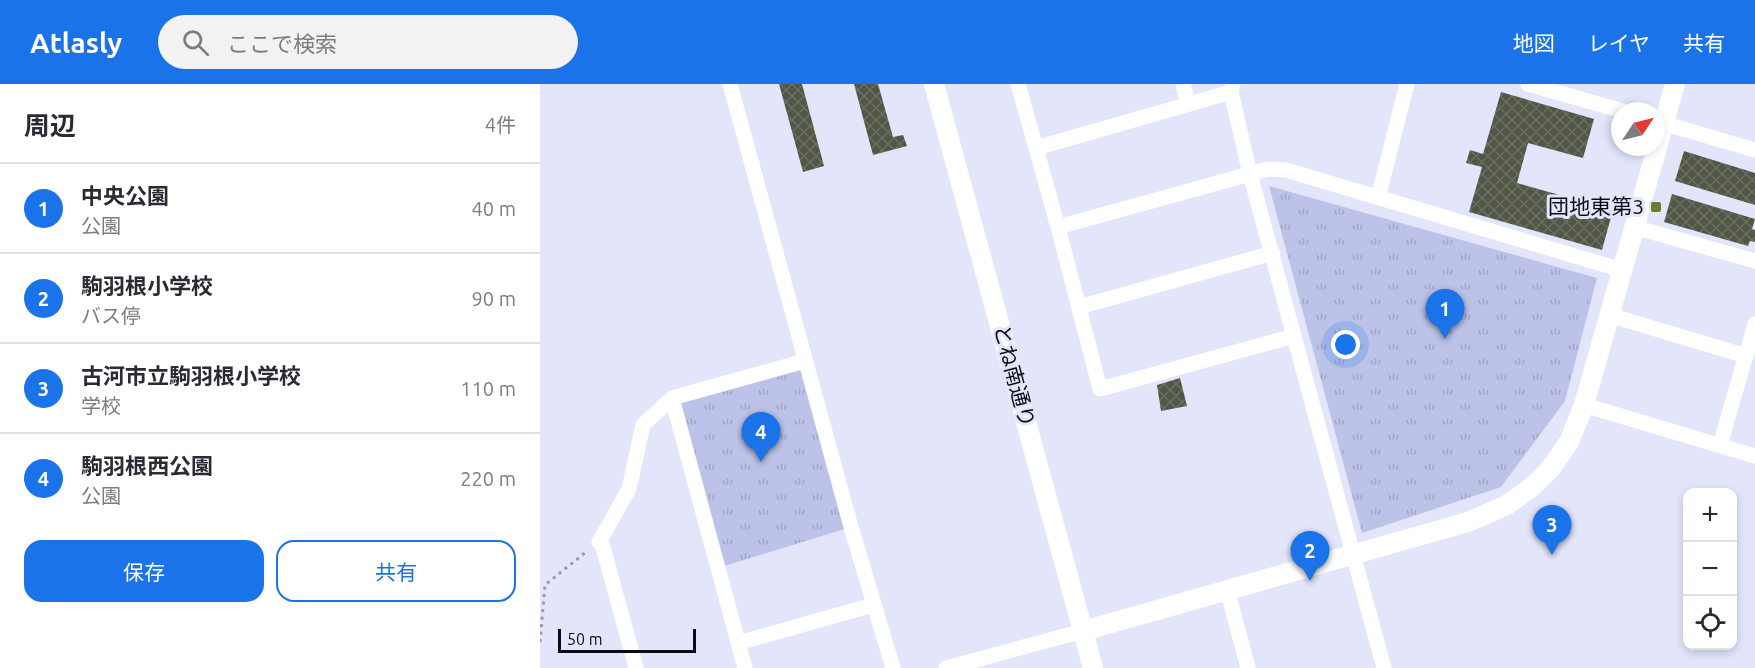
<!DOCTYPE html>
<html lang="ja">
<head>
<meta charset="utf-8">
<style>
	body { margin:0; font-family:Ubuntu,"Noto Sans JP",sans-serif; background:#f2f2f3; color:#2b2b33 }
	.controls { position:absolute; right:18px; bottom:18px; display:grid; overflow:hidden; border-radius:12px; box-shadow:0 3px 9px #0003 }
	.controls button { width:54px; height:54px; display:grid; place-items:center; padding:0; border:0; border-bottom:2px solid #e1e1e2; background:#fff; color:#2b2b33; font:30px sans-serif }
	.compass { position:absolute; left:1071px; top:18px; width:54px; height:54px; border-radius:50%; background:#fff; box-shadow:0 3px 9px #0003; rotate:55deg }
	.scale { position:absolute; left:18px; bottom:15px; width:138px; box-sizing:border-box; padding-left:6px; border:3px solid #0b0c13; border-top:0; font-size:16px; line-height:21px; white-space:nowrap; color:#0b0c13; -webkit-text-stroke:4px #e3e6fb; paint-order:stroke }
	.you { position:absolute; left:806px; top:261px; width:21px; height:21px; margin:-15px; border:4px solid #fff; border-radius:50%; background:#1a73e8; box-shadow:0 0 0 9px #1a73e833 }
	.badge { display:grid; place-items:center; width:39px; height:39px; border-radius:50%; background:#1a73e8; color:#fff; font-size:20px; font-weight:700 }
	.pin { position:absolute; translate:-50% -50px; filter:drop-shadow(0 2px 3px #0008) }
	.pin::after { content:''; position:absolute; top:32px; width:21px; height:18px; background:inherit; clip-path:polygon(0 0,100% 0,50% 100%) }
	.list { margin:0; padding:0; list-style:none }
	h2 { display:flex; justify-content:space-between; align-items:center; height:78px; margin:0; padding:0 24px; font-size:26px }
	h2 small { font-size:20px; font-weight:400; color:#7c7c81 }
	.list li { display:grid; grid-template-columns:39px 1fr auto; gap:18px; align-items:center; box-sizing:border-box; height:90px; padding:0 24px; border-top:2px solid #e1e1e2 }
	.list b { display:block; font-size:22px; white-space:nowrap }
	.list p { margin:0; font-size:20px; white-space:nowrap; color:#7c7c81 }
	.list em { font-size:20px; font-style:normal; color:#7c7c81 }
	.actions { display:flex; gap:12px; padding:18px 24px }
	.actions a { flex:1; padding:14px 0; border:2px solid #1a73e8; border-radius:18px; text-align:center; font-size:21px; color:#1a73e8 }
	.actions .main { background:#1a73e8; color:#fff }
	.icon { flex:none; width:33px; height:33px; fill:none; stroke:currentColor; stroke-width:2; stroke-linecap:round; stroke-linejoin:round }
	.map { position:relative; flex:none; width:1215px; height:584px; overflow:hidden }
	header { display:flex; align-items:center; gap:36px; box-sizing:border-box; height:84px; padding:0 30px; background:#1a73e8; color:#fff }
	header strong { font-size:28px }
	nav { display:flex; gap:33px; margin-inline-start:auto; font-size:21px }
	.search { width:420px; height:54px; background:#f2f2f3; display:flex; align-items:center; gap:15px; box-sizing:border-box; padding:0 21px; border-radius:33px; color:#7c7c81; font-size:22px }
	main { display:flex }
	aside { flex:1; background:#fff }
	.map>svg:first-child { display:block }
	.park { fill:url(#park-tufts) }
	.building { fill:url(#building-cross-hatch) }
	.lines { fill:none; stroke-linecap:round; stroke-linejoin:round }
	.path { stroke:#979aaa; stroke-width:3; stroke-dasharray:3 4.5; stroke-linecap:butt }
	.minor { stroke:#fff; stroke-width:15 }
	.tertiary { stroke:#fff; stroke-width:20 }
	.poi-dot { fill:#697e2f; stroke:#e3e6fb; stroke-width:2 }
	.labels { text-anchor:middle; stroke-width:6; stroke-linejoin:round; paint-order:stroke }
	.poi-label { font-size:21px; fill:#0b0c13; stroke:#e3e6fb; text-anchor:end }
	.street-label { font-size:21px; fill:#0b0c13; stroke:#e3e6fb }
</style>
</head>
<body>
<header>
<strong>Atlasly</strong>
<div class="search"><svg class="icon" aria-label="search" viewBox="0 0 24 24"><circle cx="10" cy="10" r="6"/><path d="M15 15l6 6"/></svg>ここで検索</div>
<nav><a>地図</a><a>レイヤ</a><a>共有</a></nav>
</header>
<main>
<aside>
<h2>周辺<small>4件</small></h2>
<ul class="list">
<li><span class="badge">1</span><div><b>中央公園</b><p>公園</p></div><em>40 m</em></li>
<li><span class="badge">2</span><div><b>駒羽根小学校</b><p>バス停</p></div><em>90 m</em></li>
<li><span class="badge">3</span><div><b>古河市立駒羽根小学校</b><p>学校</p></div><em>110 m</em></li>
<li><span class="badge">4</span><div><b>駒羽根西公園</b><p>公園</p></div><em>220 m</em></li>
</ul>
<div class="actions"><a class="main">保存</a><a>共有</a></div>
</aside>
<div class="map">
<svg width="1215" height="584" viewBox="0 0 1215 584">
	<defs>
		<pattern id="park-tufts" width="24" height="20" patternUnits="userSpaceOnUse" patternTransform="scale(1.5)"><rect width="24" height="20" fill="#bdc3e8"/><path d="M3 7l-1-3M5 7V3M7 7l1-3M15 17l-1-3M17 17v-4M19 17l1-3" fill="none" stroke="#a1a6c6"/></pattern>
		<pattern id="building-cross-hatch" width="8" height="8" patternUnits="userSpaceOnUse" patternTransform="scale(1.5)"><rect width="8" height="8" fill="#515746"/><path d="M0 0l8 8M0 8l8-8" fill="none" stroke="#6a6f62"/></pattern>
	</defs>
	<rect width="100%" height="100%" fill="#e3e6fb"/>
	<path class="park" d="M729 102 1057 194 1025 317 961 403 822 449Z
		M265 277 311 443 178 484 132 314Z"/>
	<path class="building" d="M239 0H262L284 82 263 88Z
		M314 0H338L353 53 363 51 367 62 333 71Z
		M961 8 1054 35 1043 74 988 59 977 99 1073 126 1062 166 929 128 942 83 926 79 930 66 943 70Z
		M1144 67 1215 89V121L1135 97Z
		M1132 110 1215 135 1212 145 1215 146V158L1210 157 1208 162 1124 138Z
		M640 294 647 322 621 327 617 301Z"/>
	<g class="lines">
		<path class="path" d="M0 558 5 501 46 468"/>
		<path class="minor" d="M190 0 311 443 353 584
			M478 0 496 64 691 8
			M643 0 648 20
			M693 0 691 8 710 90 844 584
			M988 0 1083 27
			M1116 37 1215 66
			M496 64 518 143 560 305 754 252
			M838 114 867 0
			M518 143 710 90 728 85 746 86 1082 186
			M1094 143 1215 177
			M539 223 733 169
			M1069 231 1206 272
			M132 314 205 584
			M1044 321 1215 372
			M1180 361 1215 240
			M687 505 708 584
			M198 559 333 521
			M96 584 63 463 59 458 89 405 103 341 132 314 265 277
			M406 584 543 547"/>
		<path class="tertiary" d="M394 0 553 584
			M543 547 928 438 967 421 993 402 1011 384 1029 358 1044 321 1135 0"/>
	</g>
	<rect class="poi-dot" x="1110" y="117" width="12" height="12" rx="3"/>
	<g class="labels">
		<g class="poi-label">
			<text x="1104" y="130">団地東第3</text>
		</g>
		<g class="street-label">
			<text transform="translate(474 292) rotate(75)" y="7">とね南通り</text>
		</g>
	</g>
</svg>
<div class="controls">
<button>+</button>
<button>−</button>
<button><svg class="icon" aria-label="locate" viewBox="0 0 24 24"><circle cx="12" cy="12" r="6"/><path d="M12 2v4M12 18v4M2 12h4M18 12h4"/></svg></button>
</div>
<svg class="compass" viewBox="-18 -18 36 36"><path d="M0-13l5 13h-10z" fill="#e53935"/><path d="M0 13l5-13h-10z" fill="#7c7c81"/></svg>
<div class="scale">50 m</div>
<div class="you"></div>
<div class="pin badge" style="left:905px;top:255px">1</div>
<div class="pin badge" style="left:770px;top:497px">2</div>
<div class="pin badge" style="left:1012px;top:471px">3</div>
<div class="pin badge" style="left:221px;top:378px">4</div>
</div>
</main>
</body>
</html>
